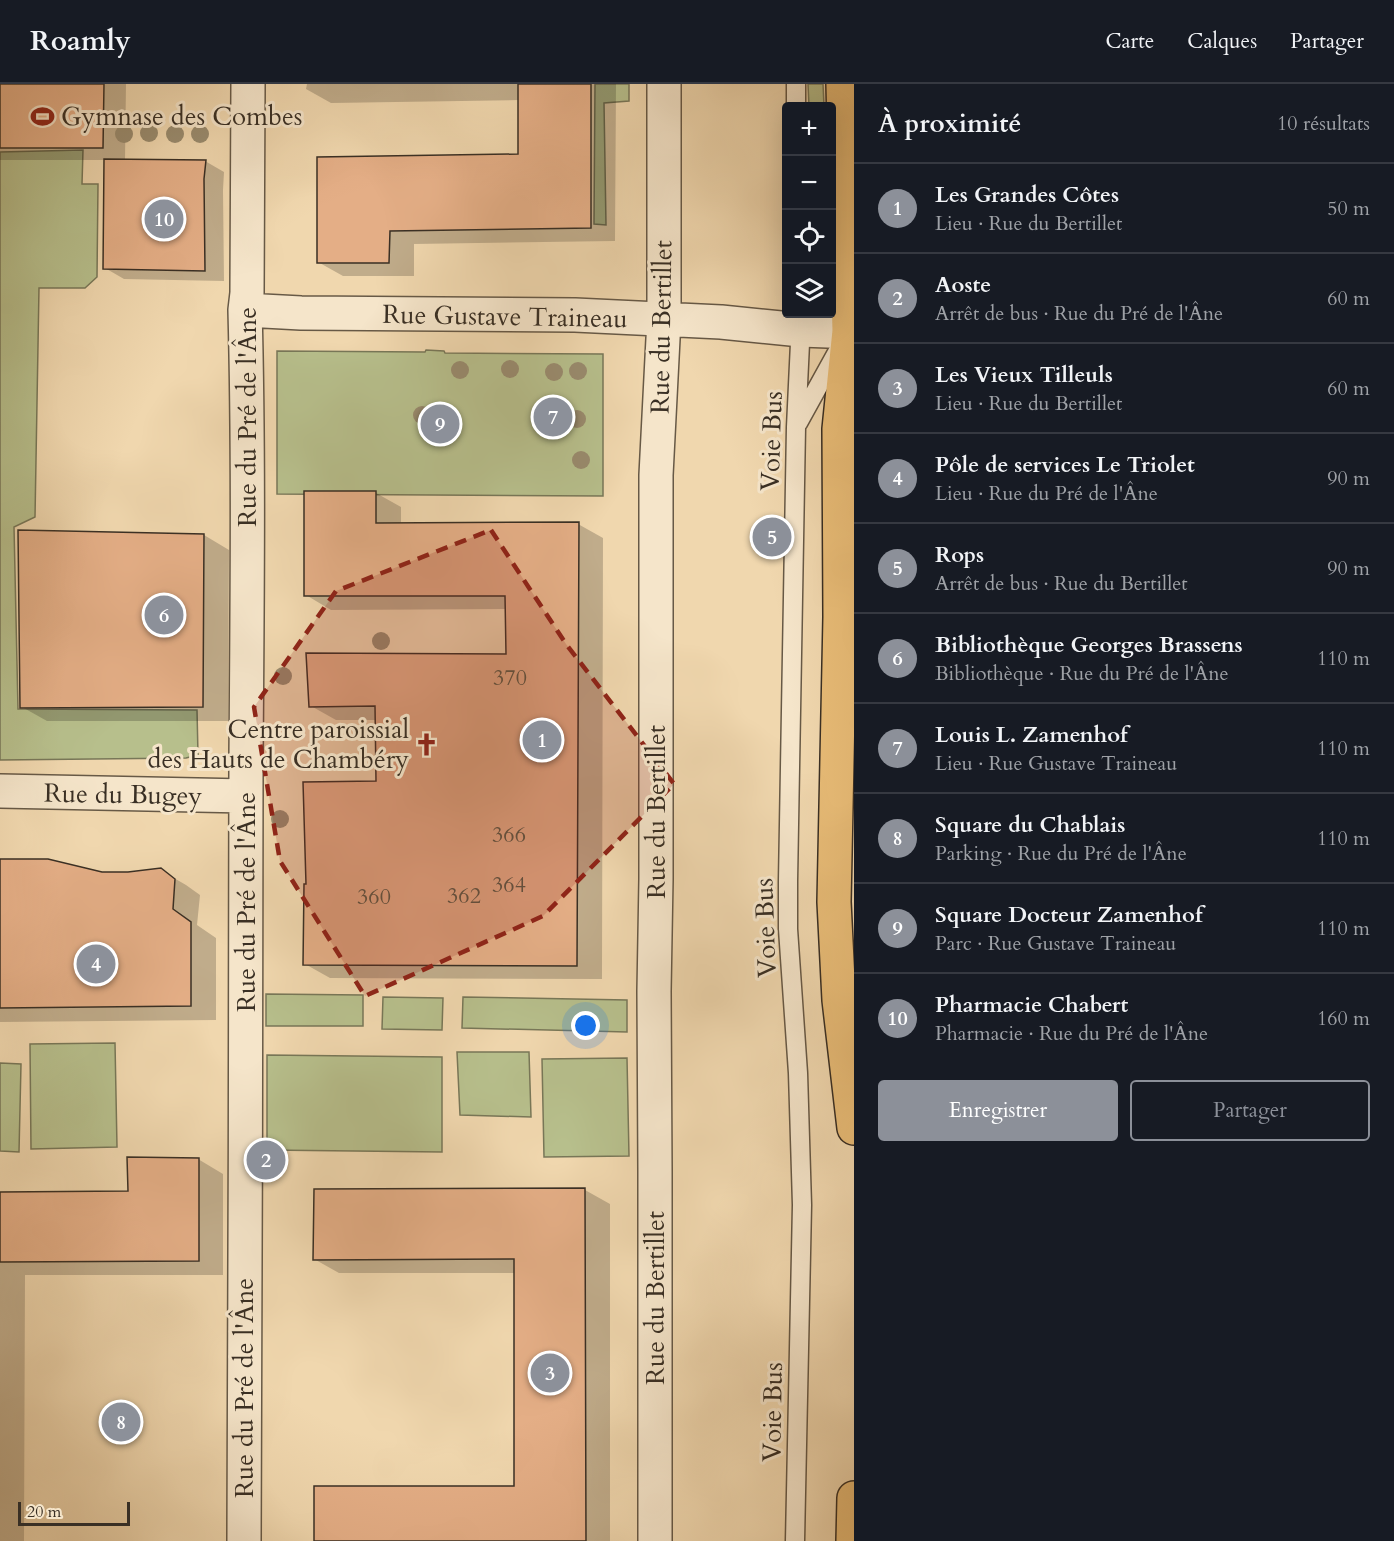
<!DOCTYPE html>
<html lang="fr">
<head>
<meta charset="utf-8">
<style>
	body { margin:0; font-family:Cardo,serif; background:#20242c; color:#f1f3f6 }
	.controls { position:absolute; right:18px; top:18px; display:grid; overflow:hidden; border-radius:6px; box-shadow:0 6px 24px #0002 }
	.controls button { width:54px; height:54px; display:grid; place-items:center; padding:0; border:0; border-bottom:2px solid #363941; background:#171b24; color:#f1f3f6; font:30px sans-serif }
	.scale { position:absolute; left:18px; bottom:15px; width:112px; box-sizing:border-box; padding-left:6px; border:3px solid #392f24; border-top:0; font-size:16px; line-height:21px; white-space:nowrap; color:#392f24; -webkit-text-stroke:4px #f5e5ca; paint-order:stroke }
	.you { position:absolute; left:586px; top:942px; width:21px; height:21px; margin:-15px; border:4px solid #fff; border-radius:50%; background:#1a73e8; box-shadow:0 0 0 9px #1a73e833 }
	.badge { display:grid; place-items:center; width:39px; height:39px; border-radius:50%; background:#8c9099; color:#fff; font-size:20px; font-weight:700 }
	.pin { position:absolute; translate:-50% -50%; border:3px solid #fff; box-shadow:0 2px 6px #0006 }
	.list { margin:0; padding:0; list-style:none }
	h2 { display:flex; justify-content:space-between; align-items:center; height:78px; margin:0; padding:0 24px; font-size:26px }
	h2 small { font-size:20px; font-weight:400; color:#9ea1a6 }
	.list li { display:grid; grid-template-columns:39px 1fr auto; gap:18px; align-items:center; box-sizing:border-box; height:90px; padding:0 24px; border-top:2px solid #363941 }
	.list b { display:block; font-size:22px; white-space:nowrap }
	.list p { margin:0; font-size:20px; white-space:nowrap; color:#9ea1a6 }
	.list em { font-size:20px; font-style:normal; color:#9ea1a6 }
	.actions { display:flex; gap:12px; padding:18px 24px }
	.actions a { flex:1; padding:14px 0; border:2px solid #8c9099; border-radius:6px; text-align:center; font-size:21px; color:#8c9099 }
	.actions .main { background:#8c9099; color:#fff }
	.icon { flex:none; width:33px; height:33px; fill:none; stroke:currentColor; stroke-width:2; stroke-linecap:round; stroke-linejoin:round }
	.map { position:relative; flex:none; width:854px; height:1457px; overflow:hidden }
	header { display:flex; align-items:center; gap:36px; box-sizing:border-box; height:84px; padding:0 30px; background:#171b24; border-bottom:2px solid #363941 }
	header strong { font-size:28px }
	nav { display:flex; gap:33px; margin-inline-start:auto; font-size:21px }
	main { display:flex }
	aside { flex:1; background:#171b24 }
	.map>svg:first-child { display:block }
	.green { fill:#b7bf8c; stroke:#787758; stroke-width:1.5 }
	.shadow { fill:#0003 }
	.building { fill:#e4ae86; stroke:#392f24; stroke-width:1.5 }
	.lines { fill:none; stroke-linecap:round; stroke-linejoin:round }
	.service-casing { stroke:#675946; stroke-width:21 }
	.minor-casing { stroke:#675946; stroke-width:36 }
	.primary-casing { stroke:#392f24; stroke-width:36 }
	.service { stroke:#f5e5ca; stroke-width:18 }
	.minor { stroke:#f5e5ca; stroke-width:33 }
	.primary { stroke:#e8bc77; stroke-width:33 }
	.tree { fill:#998b6e }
	.marked { fill:#8f2418; fill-opacity:0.2; stroke:#8f2418; stroke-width:4.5; stroke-dasharray:12 8; stroke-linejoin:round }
	.labels { text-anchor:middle; stroke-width:6; stroke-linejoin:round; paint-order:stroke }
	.number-label { font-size:22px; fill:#644f3c }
	.poi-label { font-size:26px; fill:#392f24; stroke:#f5e5ca; text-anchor:start }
	.street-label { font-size:26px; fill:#392f24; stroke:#f5e5ca }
</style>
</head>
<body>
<header>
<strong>Roamly</strong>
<nav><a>Carte</a><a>Calques</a><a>Partager</a></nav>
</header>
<main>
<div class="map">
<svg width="854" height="1457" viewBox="0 0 854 1457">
	<rect width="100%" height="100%" fill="#f0d7ae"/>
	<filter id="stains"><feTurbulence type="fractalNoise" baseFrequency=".00333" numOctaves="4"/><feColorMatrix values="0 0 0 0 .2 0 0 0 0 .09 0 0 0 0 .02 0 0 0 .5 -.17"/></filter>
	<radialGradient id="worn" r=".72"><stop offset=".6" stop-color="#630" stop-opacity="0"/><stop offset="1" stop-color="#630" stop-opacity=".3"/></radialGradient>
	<path class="green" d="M595 0H629V17L604 19 606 141 594 140Z
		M808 0H823L824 22H809Z
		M83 66 82 100H98L97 193 85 204H39L35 433 14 443 18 625 197 626 198 671 186 674 0 676V68Z
		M426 266 444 267 445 269 603 270V412L277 410V267L425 268Z
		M266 910 363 911V942H266Z
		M383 913 443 914 442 946 382 945Z
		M463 913 627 916V948L462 944Z
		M115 959 117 1063 31 1065 30 960Z
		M457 968H529L531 1033 460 1031Z
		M267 971 442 973V1068L267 1066Z
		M627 974 629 1072 544 1073 542 975Z
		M0 979 21 980 19 1068 0 1067Z"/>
	<path class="shadow" d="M0 0H126L125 76 205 77 224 88 223 106 224 197 124 195 105 184V76H0Z
		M307 0H616L615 157 414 160V192H343L318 178 520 72V16L331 19 306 5Z
		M376 409 401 423V440H578L603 454 602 895 330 894 305 880 378 699 377 636H336L311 622 507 572V525L331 526 306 511Z
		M204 451 229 466 228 637H47L22 623Z
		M0 776 102 790 128 789 160 786 186 801 200 811 197 841 216 854V936L0 938Z
		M198 1075 223 1090V1191H25L24 1457H0V1109L129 1108Z
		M585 1106 610 1120V1457H315L515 1403 516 1189H339L314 1175Z"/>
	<path class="building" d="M0 0H104L103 64H0Z
		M518 0H591V144L390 147 389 179H317V73L518 70Z
		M104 75 206 76 204 95 205 187 103 185Z
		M304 407H376V439L579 438 577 882 303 881 304 800H306L303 698 376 697 375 622 309 623 306 569 506 570 505 512H304Z
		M18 446 204 450 203 623 20 624Z
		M0 775H48L102 788H128L161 784 175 795 173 825 191 838V922L0 924Z
		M127 1073 199 1074V1177L0 1178V1108L128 1107Z
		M585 1104 586 1457H314V1402H514V1175L313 1176 314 1105Z"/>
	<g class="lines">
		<defs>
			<path id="service" d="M796 0V22
				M798 339 840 263
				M795 1457 802 1121 798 989 788 845V797L796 343 801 238"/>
			<path id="minor" d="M245 226 301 229 575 231 721 238 801 246 854 248
				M0 707 246 712
				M244 1457C245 1197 246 938 246 678 247 527 249 377 245 226L247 209 248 0
				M655 1457V1087L654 907 656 795V391L664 235V0"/>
			<path id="primary" d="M843 0 849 247 839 345 840 533 834 818 839 916 854 1044
				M853 1457 854 1414"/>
		</defs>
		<use href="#service" class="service-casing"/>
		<use href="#minor" class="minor-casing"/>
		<use href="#primary" class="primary-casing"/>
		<use href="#service" class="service"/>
		<use href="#minor" class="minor"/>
		<use href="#primary" class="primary"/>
	</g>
	<g class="tree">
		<circle cx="149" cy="49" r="9"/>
		<circle cx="124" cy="50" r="9"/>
		<circle cx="175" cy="50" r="9"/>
		<circle cx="200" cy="50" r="9"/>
		<circle cx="510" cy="285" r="9"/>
		<circle cx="460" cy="286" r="9"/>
		<circle cx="578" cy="287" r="9"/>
		<circle cx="554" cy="288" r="9"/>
		<circle cx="422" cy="331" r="9"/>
		<circle cx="577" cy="335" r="9"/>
		<circle cx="581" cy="376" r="9"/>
		<circle cx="381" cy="557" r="9"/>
		<circle cx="283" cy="592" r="9"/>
		<circle cx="280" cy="735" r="9"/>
	</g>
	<path class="marked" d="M491 446 566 560 674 700 543 832 365 912 280 777 254 623 336 507Z"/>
	<defs>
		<symbol id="stadium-bare" viewBox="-9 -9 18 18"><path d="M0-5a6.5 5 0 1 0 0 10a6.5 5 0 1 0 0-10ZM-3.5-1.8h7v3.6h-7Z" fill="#8f2418" stroke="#f5e5ca" stroke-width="2.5" paint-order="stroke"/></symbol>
		<symbol id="church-bare" viewBox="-9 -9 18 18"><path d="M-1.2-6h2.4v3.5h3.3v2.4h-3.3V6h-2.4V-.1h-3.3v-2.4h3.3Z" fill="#8f2418" stroke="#f5e5ca" stroke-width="2.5" paint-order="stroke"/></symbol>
	</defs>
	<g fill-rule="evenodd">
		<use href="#stadium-bare" x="26" y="16" width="33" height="33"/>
		<use href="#church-bare" x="410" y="644" width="33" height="33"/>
	</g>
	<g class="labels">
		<g class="number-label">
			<text x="510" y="601">370</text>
			<text x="509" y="758">366</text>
			<text x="509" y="808">364</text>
			<text x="464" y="819">362</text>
			<text x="374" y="820">360</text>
		</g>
		<g class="poi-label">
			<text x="61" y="41">Gymnase des Combes</text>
			<text x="409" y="654" text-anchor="end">Centre paroissial<tspan x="409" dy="30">des Hauts de Chambéry</tspan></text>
		</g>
		<g class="street-label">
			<text transform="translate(505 232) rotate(1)" y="9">Rue Gustave Traineau</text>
			<text transform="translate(661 243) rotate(-89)" y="9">Rue du Bertillet</text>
			<text transform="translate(247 333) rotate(-90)" y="9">Rue du Pré de l'Âne</text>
			<text transform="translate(771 357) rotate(-88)" y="9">Voie Bus</text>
			<text transform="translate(123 710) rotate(1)" y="9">Rue du Bugey</text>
			<text transform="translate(656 728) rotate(-90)" y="9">Rue du Bertillet</text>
			<text transform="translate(246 818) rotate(-90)" y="9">Rue du Pré de l'Âne</text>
			<text transform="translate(765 844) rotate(-92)" y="9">Voie Bus</text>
			<text transform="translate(655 1214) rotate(-90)" y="9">Rue du Bertillet</text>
			<text transform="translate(244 1304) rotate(-90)" y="9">Rue du Pré de l'Âne</text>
			<text transform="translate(772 1328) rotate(-89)" y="9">Voie Bus</text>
		</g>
	</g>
	<rect width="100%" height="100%" filter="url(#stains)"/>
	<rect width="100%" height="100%" fill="url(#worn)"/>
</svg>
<div class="controls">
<button>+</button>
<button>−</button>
<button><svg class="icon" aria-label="locate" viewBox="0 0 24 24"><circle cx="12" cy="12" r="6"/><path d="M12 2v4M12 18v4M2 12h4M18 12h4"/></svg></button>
<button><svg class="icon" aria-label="layers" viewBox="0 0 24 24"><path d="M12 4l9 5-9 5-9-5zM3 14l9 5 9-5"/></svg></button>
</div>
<div class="scale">20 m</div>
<div class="you"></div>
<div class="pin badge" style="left:542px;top:656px">1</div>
<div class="pin badge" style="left:266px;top:1076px">2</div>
<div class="pin badge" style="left:550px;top:1289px">3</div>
<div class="pin badge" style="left:96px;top:880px">4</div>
<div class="pin badge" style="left:772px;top:453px">5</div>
<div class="pin badge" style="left:164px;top:531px">6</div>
<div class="pin badge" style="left:553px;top:333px">7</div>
<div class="pin badge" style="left:121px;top:1338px">8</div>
<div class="pin badge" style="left:440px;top:340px">9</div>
<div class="pin badge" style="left:164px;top:135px">10</div>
</div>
<aside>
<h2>À proximité<small>10 résultats</small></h2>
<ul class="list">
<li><span class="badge">1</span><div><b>Les Grandes Côtes</b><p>Lieu · Rue du Bertillet</p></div><em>50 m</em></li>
<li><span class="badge">2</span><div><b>Aoste</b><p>Arrêt de bus · Rue du Pré de l'Âne</p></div><em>60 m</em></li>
<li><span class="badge">3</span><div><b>Les Vieux Tilleuls</b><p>Lieu · Rue du Bertillet</p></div><em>60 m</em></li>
<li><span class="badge">4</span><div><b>Pôle de services Le Triolet</b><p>Lieu · Rue du Pré de l'Âne</p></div><em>90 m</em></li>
<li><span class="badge">5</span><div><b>Rops</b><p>Arrêt de bus · Rue du Bertillet</p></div><em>90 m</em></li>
<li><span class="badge">6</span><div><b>Bibliothèque Georges Brassens</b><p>Bibliothèque · Rue du Pré de l'Âne</p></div><em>110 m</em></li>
<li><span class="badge">7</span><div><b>Louis L. Zamenhof</b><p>Lieu · Rue Gustave Traineau</p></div><em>110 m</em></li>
<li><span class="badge">8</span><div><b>Square du Chablais</b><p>Parking · Rue du Pré de l'Âne</p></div><em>110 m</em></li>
<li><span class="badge">9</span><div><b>Square Docteur Zamenhof</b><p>Parc · Rue Gustave Traineau</p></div><em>110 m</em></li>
<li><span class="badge">10</span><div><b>Pharmacie Chabert</b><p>Pharmacie · Rue du Pré de l'Âne</p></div><em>160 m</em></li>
</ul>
<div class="actions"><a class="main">Enregistrer</a><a>Partager</a></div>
</aside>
</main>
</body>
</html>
